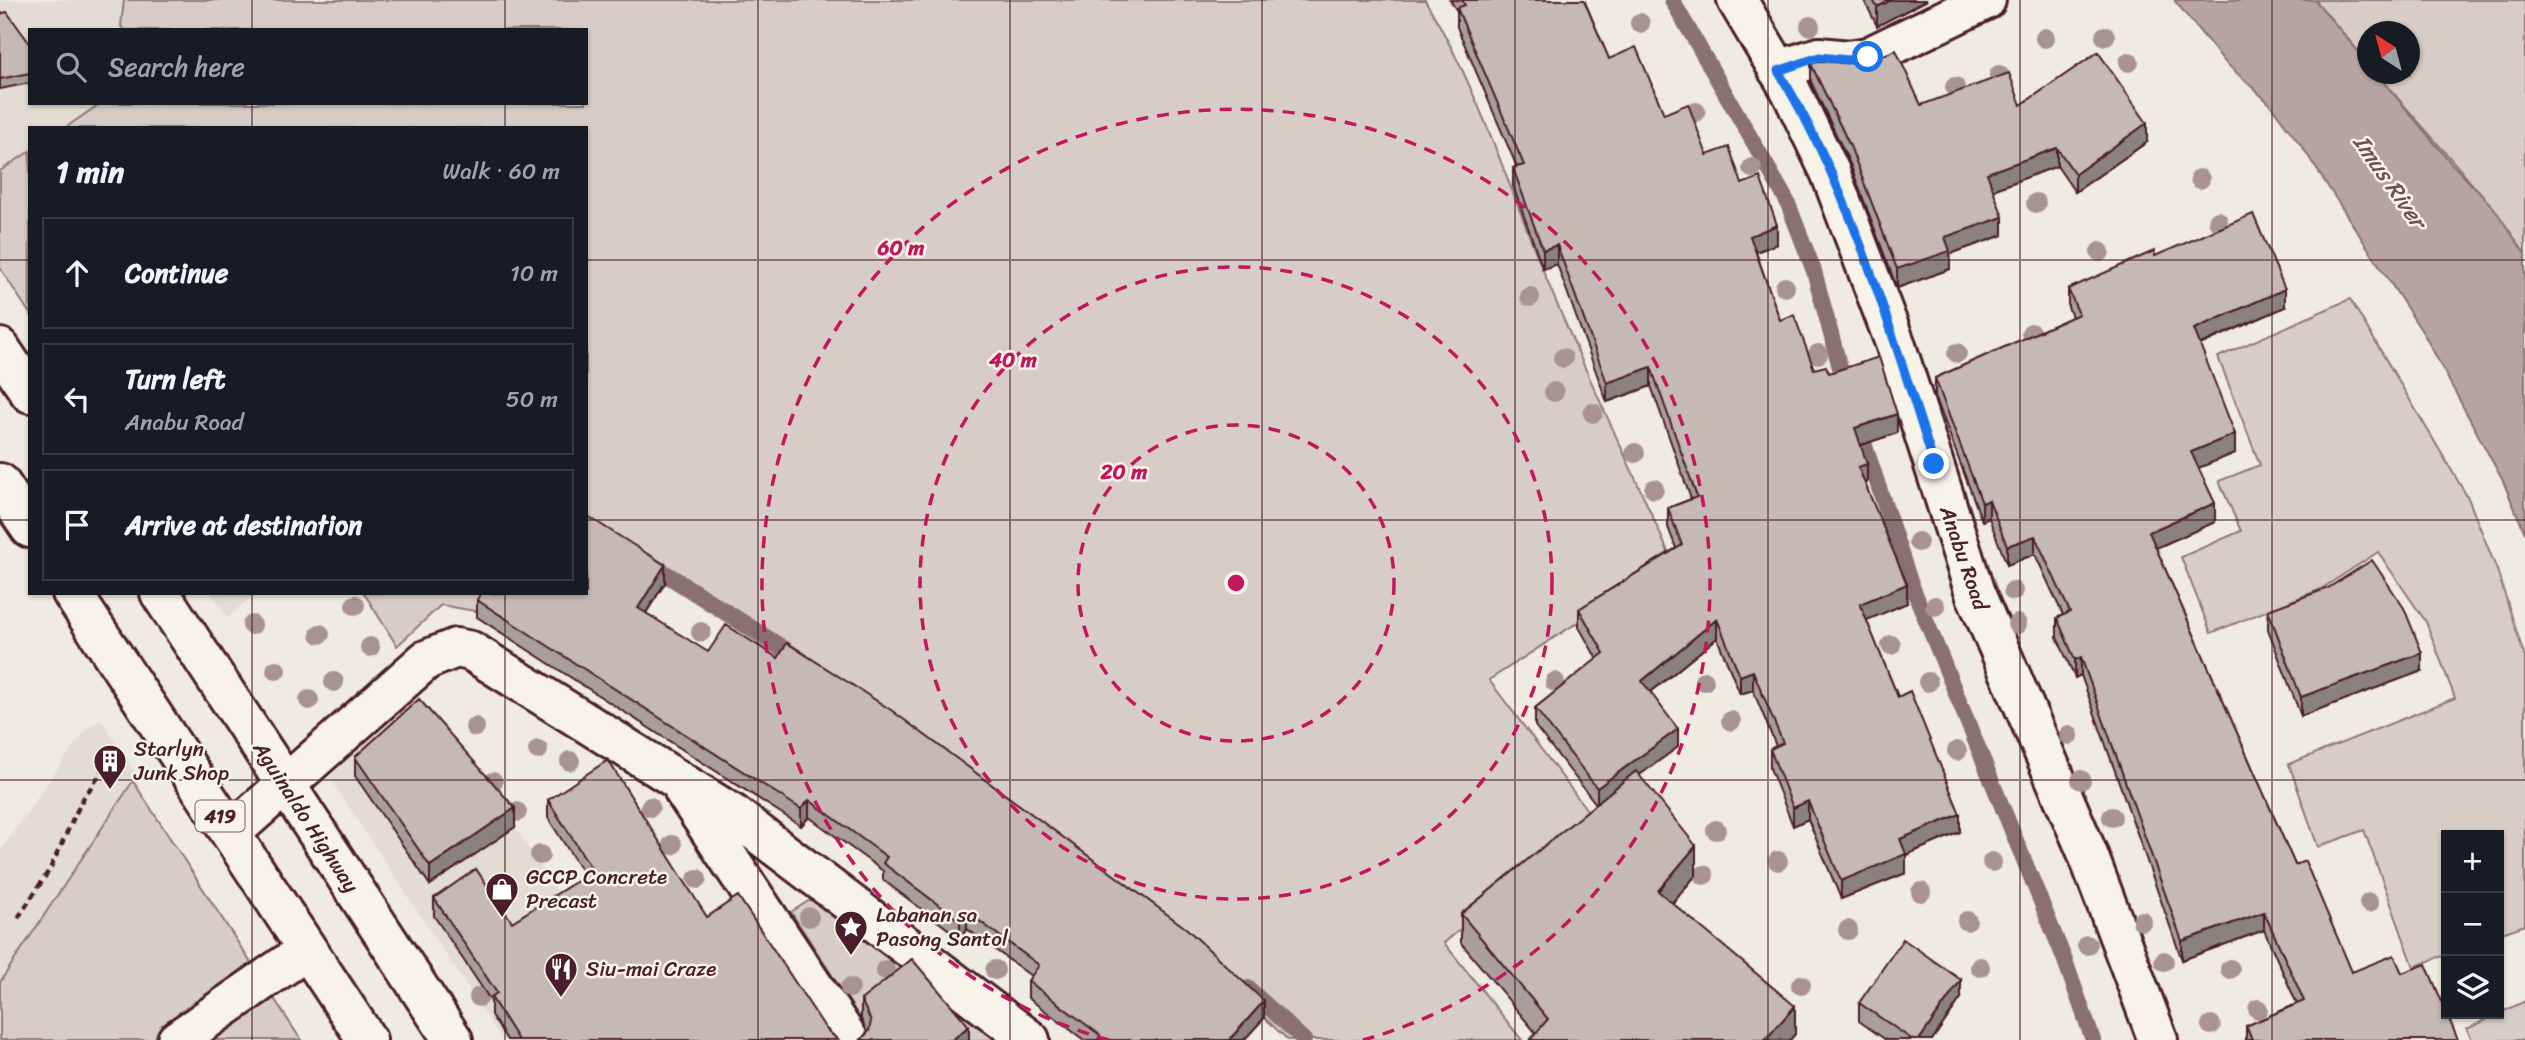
<!DOCTYPE html>
<html lang="en">
<head>
<meta charset="utf-8">
<style>
	body { margin:0; font-family:Sriracha,sans-serif; background:#242831; color:#f1f3f6 }
	.controls { position:absolute; right:21px; bottom:21px; display:grid; overflow:hidden; border-radius:0px; box-shadow:0 2px 5px #0004 }
	.controls button { width:63px; height:63px; display:grid; place-items:center; padding:0; border:0; border-bottom:2px solid #363941; background:#171b24; color:#f1f3f6; font:35px sans-serif }
	.compass { position:absolute; left:2357px; top:21px; width:63px; height:63px; border-radius:50%; background:#171b24; box-shadow:0 2px 5px #0004; rotate:324deg }
	.stop { position:absolute; width:21px; height:21px; margin:-16px; border:5px solid #1a73e8; border-radius:50%; background:#fff }
	.stop.end { background:#1a73e8; border-color:#fff; box-shadow:0 2px 7px #0008 }
	.list { margin:0; padding:0; list-style:none }
	h2 { display:flex; justify-content:space-between; align-items:center; height:91px; margin:0; padding:0 28px; font-size:30px }
	h2 small { font-size:23px; font-weight:400; color:#9ea1a6 }
	.list li { display:grid; grid-template-columns:46px 1fr auto; gap:21px; align-items:center; box-sizing:border-box; height:112px; margin:0 14px 14px; padding:0 14px; border:2px solid #363941; border-radius:0px }
	.list b { display:block; font-size:26px; white-space:nowrap }
	.list p { margin:0; font-size:23px; white-space:nowrap; color:#9ea1a6 }
	.list em { font-size:23px; font-style:normal; color:#9ea1a6 }
	.icon { flex:none; width:38px; height:38px; fill:none; stroke:currentColor; stroke-width:2; stroke-linecap:round; stroke-linejoin:round }
	.map { position:relative; flex:none; width:2525px; height:1040px; overflow:hidden }
	.search { position:absolute; background:#171b24; box-shadow:0 2px 5px #0004; left:28px; top:28px; width:560px; height:77px; display:flex; align-items:center; gap:18px; box-sizing:border-box; padding:0 24px; border-radius:0px; color:#9ea1a6; font-size:26px }
	.panel { position:absolute; background:#171b24; box-shadow:0 2px 5px #0004; left:28px; top:126px; width:560px; height:469px; border-radius:0px }
	.map>svg:first-child { display:block }
	.built { fill:#e3dcd2 }
	.green { fill:#d8cdc6; stroke:#917678; stroke-width:2 }
	.water { fill:#b7a4a2; stroke:#8b6f72; stroke-width:2 }
	.lines { fill:none; stroke-linecap:round; stroke-linejoin:round }
	.stream { stroke:#8b6f72; stroke-width:16 }
	.minor-casing { stroke:#4a1f2b; stroke-width:44 }
	.highway-casing { stroke:#4a1f2b; stroke-width:44 }
	.path { stroke:#4a1f2b; stroke-width:4.5; stroke-dasharray:7 5; stroke-linecap:butt }
	.minor { stroke:#f7f3e8; stroke-width:38 }
	.highway { stroke:#f7f3e8; stroke-width:38 }
	.tree { fill:#a89292 }
	.wall { fill:#aa9e9a; stroke:#4a1f2b; stroke-width:2 }
	.shaded-wall { fill:#8b817d; stroke:#4a1f2b; stroke-width:2 }
	.building { fill:#c6b8b3; stroke:#4a1f2b; stroke-width:2 }
	.route { stroke:#1a73e8; stroke-width:9 }
	.grid { fill:none; stroke:#4a1f2b; stroke-width:2; stroke-opacity:0.55 }
	.ring { fill:none; stroke:#c2185b; stroke-width:3.5; stroke-dasharray:12 9 }
	.labels { text-anchor:middle; stroke-width:5; stroke-linejoin:round; paint-order:stroke }
	.shield { fill:#f7f3e8; stroke:#7e5f64; stroke-width:2 }
	.shield-label { font-size:19px; font-weight:bold; fill:#4a1f2b }
	.street-label { font-size:21px; fill:#4a1f2b; stroke:#f7f3e8 }
	.poi-label { font-size:21px; fill:#4a1f2b; stroke:#f7f3e8; text-anchor:start }
	.water-label { font-size:23px; font-style:italic; fill:#704e55; stroke:#f7f3e8 }
	.centre { fill:#c2185b; stroke:#f7f3e8; stroke-width:3.5 }
	.ring-label { font-size:21px; text-anchor:middle; font-weight:bold; fill:#c2185b; stroke:#f7f3e8; stroke-width:5; stroke-linejoin:round; paint-order:stroke }
</style>
</head>
<body>
<div class="map">
<svg width="2525" height="1040" viewBox="0 0 2525 1040">
	<rect width="100%" height="100%" fill="#f0ebe0"/>
	<filter id="ink" filterUnits="userSpaceOnUse"><feTurbulence type="fractalNoise" baseFrequency=".0143" numOctaves="2"/><feDisplacementMap in="SourceGraphic" scale="14" xChannelSelector="R" yChannelSelector="G"/><feConvolveMatrix kernelMatrix="1 2 1 2 8 2 1 2 1" color-interpolation-filters="sRGB"/></filter>
	<g filter="url(#ink)">
		<path class="built" d="M0 0H149L170 30H30V103H101L65 128H30V151L0 171Z
			M211 593H255L228 618Z
			M408 705 515 827 654 1040H502L329 777Z
			M101 719 136 774 0 982V851L73 747 87 729Z"/>
		<path class="green" d="M124 0H1425C1476 84 1506 178 1542 268 1582 367 1630 463 1672 561L1489 680 1593 818 1444 943 1522 1040H1288L1189 947 886 724 586 532V128H65L101 103H586V30H124L121 26Z
			M2315 0H2525V254C2482 190 2427 133 2377 74H2410V32H2368L2367 62Z
			M30 151V314L0 268V171Z
			M2350 299 2468 498 2497 570 2525 658V925L2499 934V835H2446V954L2414 967 2364 830 2318 847 2289 764 2455 698 2426 622 2378 552 2321 589 2211 633 2181 557 2241 531 2219 481 2260 465 2218 357Z
			M364 593H493L480 612 441 605 397 646Z
			M133 781 301 1040H0V982Z
			M815 897 998 1040H874L791 912Z
			M2525 1001V1040H2472L2467 1029Z"/>
		<path class="water" d="M2174 0H2315L2367 62 2368 74H2377L2451 163 2494 208 2525 254V533L2503 481 2425 336 2303 148 2268 102 2225 62Z"/>
		<g class="lines">
			<path class="stream" d="M1672 0 1787 201 1814 271 1846 390
				M1858 425 1910 581 2064 958 2093 1040
				M647 561 802 660
				M1248 988 1304 1040"/>
			<defs>
				<path id="minor" d="M1737 0 1791 91 1830 172 1895 343 1975 593 2087 852 2158 1040
					M1778 70 1819 57 1849 60 1868 57 1986 0
					M684 791 849 1040
					M231 833 426 660 456 648 471 651 734 815 1030 1040
					M177 1040 307 950"/>
				<path id="highway" d="M0 348 30 393
					M0 483 30 528
					M72 593 367 1040
					M160 593 453 1040"/>
			</defs>
			<use href="#minor" class="minor-casing"/>
			<use href="#highway" class="highway-casing"/>
			<path class="path" d="M18 918 50 869 82 800 119 748"/>
			<use href="#minor" class="minor"/>
			<use href="#highway" class="highway"/>
		</g>
		<g class="tree">
			<circle cx="1640" cy="23" r="10"/>
			<circle cx="1810" cy="26" r="10"/>
			<circle cx="2105" cy="36" r="10"/>
			<circle cx="2045" cy="38" r="10"/>
			<circle cx="2129" cy="62" r="10"/>
			<circle cx="1999" cy="75" r="10"/>
			<circle cx="1955" cy="87" r="10"/>
			<circle cx="1696" cy="112" r="10"/>
			<circle cx="1752" cy="168" r="10"/>
			<circle cx="2200" cy="179" r="10"/>
			<circle cx="2036" cy="203" r="10"/>
			<circle cx="2218" cy="221" r="10"/>
			<circle cx="2100" cy="252" r="10"/>
			<circle cx="1785" cy="287" r="10"/>
			<circle cx="1530" cy="297" r="10"/>
			<circle cx="2031" cy="333" r="10"/>
			<circle cx="1957" cy="353" r="10"/>
			<circle cx="1818" cy="354" r="10"/>
			<circle cx="1563" cy="358" r="10"/>
			<circle cx="1554" cy="392" r="10"/>
			<circle cx="1593" cy="413" r="10"/>
			<circle cx="1635" cy="453" r="10"/>
			<circle cx="1654" cy="489" r="10"/>
			<circle cx="1918" cy="542" r="10"/>
			<circle cx="2013" cy="591" r="10"/>
			<circle cx="355" cy="605" r="10"/>
			<circle cx="1935" cy="606" r="10"/>
			<circle cx="2017" cy="624" r="10"/>
			<circle cx="252" cy="625" r="10"/>
			<circle cx="701" cy="632" r="10"/>
			<circle cx="320" cy="634" r="10"/>
			<circle cx="1891" cy="645" r="10"/>
			<circle cx="370" cy="647" r="10"/>
			<circle cx="276" cy="670" r="10"/>
			<circle cx="1704" cy="681" r="10"/>
			<circle cx="334" cy="682" r="10"/>
			<circle cx="1555" cy="682" r="10"/>
			<circle cx="1928" cy="682" r="10"/>
			<circle cx="309" cy="700" r="10"/>
			<circle cx="1731" cy="721" r="10"/>
			<circle cx="475" cy="727" r="10"/>
			<circle cx="2069" cy="735" r="10"/>
			<circle cx="538" cy="750" r="10"/>
			<circle cx="1957" cy="751" r="10"/>
			<circle cx="570" cy="761" r="10"/>
			<circle cx="2081" cy="780" r="10"/>
			<circle cx="493" cy="782" r="10"/>
			<circle cx="650" cy="807" r="10"/>
			<circle cx="517" cy="812" r="10"/>
			<circle cx="2112" cy="817" r="10"/>
			<circle cx="1716" cy="830" r="10"/>
			<circle cx="672" cy="845" r="10"/>
			<circle cx="540" cy="855" r="10"/>
			<circle cx="1778" cy="861" r="10"/>
			<circle cx="1992" cy="862" r="10"/>
			<circle cx="1704" cy="875" r="10"/>
			<circle cx="697" cy="879" r="10"/>
			<circle cx="1921" cy="892" r="10"/>
			<circle cx="2369" cy="903" r="10"/>
			<circle cx="809" cy="917" r="10"/>
			<circle cx="1967" cy="921" r="10"/>
			<circle cx="2142" cy="921" r="10"/>
			<circle cx="1848" cy="930" r="10"/>
			<circle cx="2087" cy="945" r="10"/>
			<circle cx="2164" cy="961" r="10"/>
			<circle cx="1980" cy="967" r="10"/>
			<circle cx="2230" cy="969" r="10"/>
			<circle cx="885" cy="970" r="10"/>
			<circle cx="995" cy="970" r="10"/>
			<circle cx="1801" cy="985" r="10"/>
			<circle cx="850" cy="988" r="10"/>
			<circle cx="479" cy="997" r="10"/>
			<circle cx="2258" cy="1009" r="10"/>
			<circle cx="2211" cy="1025" r="10"/>
		</g>
		<path class="wall" d="M1450 0H1584L1609 59 1664 114 1707 155 1742 184 1777 244 1756 252 1780 320 1814 369 1829 373 1897 433 1861 445 1867 482 1865 483 1907 603 1866 620 1898 697 1960 832 1906 855V873L1841 899 1808 819 1793 826 1770 768V749L1776 746 1753 690 1740 694 1717 638 1651 692 1678 747 1639 775 1696 875 1673 903 1795 1034 1790 1040H1530L1536 1033 1461 943V914L1596 804 1535 726V708L1597 659 1579 627V609L1676 548 1668 527V508L1691 499 1651 386 1607 402 1557 264 1543 269 1513 186V168L1517 167 1457 27V11Z
			M1864 0H1927L1877 26Z
			M0 14 30 44V83L0 89Z
			M1811 64 1921 105H2021L2147 142 2075 192 2057 166 1993 190 2003 235 1950 254V269L1897 288 1850 164 1811 82Z
			M2155 256 2285 307 2200 345 2235 453 2198 468 2215 522 2156 548 2295 865 2352 972 2402 973 2458 1040H2246V1026L2297 1004 2264 930 2182 960 2081 675 2075 678 2057 637V618L2063 615 2035 554 2007 565 1989 518 1982 521 1935 396V378L2072 317 2068 307V289Z
			M665 583 646 613 1264 1018 1244 1040H1084L1028 998V981L1031 976 967 929 960 938 883 880V871L809 817 801 826 477 617V600Z
			M2268 610 2422 671 2301 716 2268 629Z
			M355 757 515 827 430 885 355 776Z
			M548 800 707 917 838 1040H507L491 1015V1001L434 916V898L512 922 585 876 548 818Z
			M1961 998 1932 1040H1886L1859 1021V1003Z
			M861 1000 969 1040 862 1039 867 1032 861 1019Z"/>
		<path class="shaded-wall" d="M1891 0H1927L1877 26V7Z
			M2147 123V142L2075 192V174Z
			M2057 148V166L1987 192V173Z
			M2003 217V235L1950 254V269L1897 288V269L1945 237Z
			M1777 225V244L1750 254V236Z
			M1557 245V264L1543 269V250Z
			M2285 289V307L2194 347V329Z
			M1651 367V386L1607 402V383Z
			M1897 414V433L1855 447V428Z
			M2235 434V453L2191 471V452Z
			M1867 464V482L1858 485V467Z
			M1989 500V518L1982 521V503Z
			M2215 503V522L2149 551V532Z
			M2035 536V554L2007 565V546Z
			M665 565V583L638 625V608Z
			M1907 584V603L1860 623V604Z
			M1717 619V638L1642 699V681Z
			M2422 653V671L2301 716V697Z
			M2081 657V675L2075 678V660Z
			M1753 671V690L1740 694V676Z
			M1678 729V747L1597 806V788Z
			M809 800V817L801 826V809Z
			M1808 801V819L1793 826V808Z
			M515 808V827L430 885V866Z
			M1960 814V832L1906 855V873L1841 899V881L1900 839Z
			M1696 846V875L1658 919V891Z
			M967 912V929L960 938V921Z
			M2264 912V930L2182 960V941Z
			M1961 980V998L1932 1040H1919Z
			M1264 1001V1018L1244 1040H1229Z
			M1795 1006V1034L1790 1040H1765Z
			M969 1026V1040H952Z"/>
		<path class="building" d="M1462 0H1584L1609 59 1636 47 1664 114 1688 104 1707 155 1729 147 1742 184 1760 177 1777 225 1750 236 1780 320 1794 315 1814 369 1826 366 1829 373 1879 357 1897 414 1855 428 1867 464 1858 467 1907 584 1860 604 1898 697 1910 691 1960 814 1900 839 1906 854 1841 881 1808 801 1793 808 1770 749 1783 743 1753 671 1740 676 1717 619 1642 681 1678 729 1597 788 1535 708 1604 653 1579 609 1682 545 1668 508 1697 497 1651 367 1607 383 1557 245 1543 250 1513 168 1524 165 1457 8 1465 5Z
			M1873 0H1891L1877 7Z
			M7 12 30 44V73L0 79V14Z
			M1896 50 1921 105 2009 73 2021 105 2098 52 2147 123 2075 174 2057 148 1987 173 2003 217 1945 237 1950 251 1897 269 1850 146 1811 64 1821 61 1847 63 1871 60Z
			M2253 214 2285 289 2194 329 2235 434 2191 452 2215 503 2149 532 2295 865 2305 861 2352 972 2394 955 2402 973 2426 964 2458 1040H2252L2246 1026 2304 1001 2264 912 2182 941 2081 657 2075 660 2057 618 2070 612 2035 536 2007 546 1989 500 1982 503 1935 378 2079 314 2068 289 2154 251 2155 256Z
			M586 515 665 565 638 608 708 652 726 625 778 658 787 643 891 710 1187 929 1264 1001 1229 1040H1098L1100 1035 1028 981 1039 965 967 912 960 921 883 863 887 857 809 800 801 809 477 600 481 593H586Z
			M2372 560 2404 608 2422 653 2301 697 2268 610 2328 588Z
			M419 699 515 808 430 866 355 757Z
			M608 760 707 917 738 896 826 1029 838 1040H518L491 997 497 993 434 898 476 869 512 922 593 871 548 800Z
			M1636 771 1696 846 1658 891 1795 1006 1765 1040H1530L1548 1019 1461 914Z
			M1903 939 1961 980 1919 1040H1913L1859 1003Z
			M912 959 969 1026 952 1040H860L862 1039 869 1031 871 1021 861 1000Z"/>
	</g>
	<g class="lines" filter="url(#ink)">
		<path class="route" d="M1868 57 1849 60 1819 57 1778 71C1849 185 1893 336 1934 464"/>
	</g>
	<path class="grid" d="M252 0V30M505 0V30M758 0V1040M1010 0V1040M1262 0V1040M1515 0V1040M1768 0V1040M2020 0V1040M2272 0V1040M252 103V128M505 103V128M0 260H30M586 260H2525M0 520H30M586 520H2525M252 593V1040M505 593V1040M0 780H2525"/>
	<g class="ring">
		<circle cx="1236" cy="583" r="158"/>
		<circle cx="1236" cy="583" r="316"/>
		<path d="M1109 1040A474 474 0 1 1 1363 1040"/>
	</g>
	<defs>
		<symbol id="building-pin" viewBox="-11 -11 22 30"><path d="M0 17L-7.5 6A9.5 9.5 0 1 1 7.5 6Z" fill="#4a1f2b" stroke="#f7f3e8"/><path d="M-4-6H4V6H1V3H-1V6H-4ZM-2.5-4.3h1.7v1.8h-1.7ZM.8-4.3h1.7v1.8H.8ZM-2.5-1h1.7V.8h-1.7ZM.8-1h1.7V.8H.8Z" fill="#fff"/></symbol>
		<symbol id="shop-pin" viewBox="-11 -11 22 30"><path d="M0 17L-7.5 6A9.5 9.5 0 1 1 7.5 6Z" fill="#4a1f2b" stroke="#f7f3e8"/><path d="M-5-2.5h2.3a2.7 3.5 0 0 1 5.4 0H5L5.5 6h-11ZM-1.5-2.5h3a1.5 2.3 0 0 0-3 0Z" fill="#fff"/></symbol>
		<symbol id="sight-pin" viewBox="-11 -11 22 30"><path d="M0 17L-7.5 6A9.5 9.5 0 1 1 7.5 6Z" fill="#4a1f2b" stroke="#f7f3e8"/><path d="M0-6L1.8-2.2L6-1.7L2.9 1.2L3.7 5.4L0 3.3L-3.7 5.4L-2.9 1.2L-6-1.7L-1.8-2.2Z" fill="#fff"/></symbol>
		<symbol id="restaurant-pin" viewBox="-11 -11 22 30"><path d="M0 17L-7.5 6A9.5 9.5 0 1 1 7.5 6Z" fill="#4a1f2b" stroke="#f7f3e8"/><path d="M-5-6h1v4h1v-4h1v4h1v-4h1v5L-1.5 .5V6h-2V.5L-5-1ZM5-6V6H3V1.5H1.5Q1.5-4 5-6Z" fill="#fff"/></symbol>
	</defs>
	<g fill-rule="evenodd">
		<use href="#building-pin" x="91" y="742" width="38" height="52"/>
		<use href="#shop-pin" x="483" y="870" width="38" height="52"/>
		<use href="#sight-pin" x="832" y="908" width="38" height="52"/>
		<use href="#restaurant-pin" x="542" y="950" width="38" height="52"/>
	</g>
	<g class="labels">
		<rect class="shield" x="195.5" y="800.5" width="49" height="31" rx="5"/>
		<g class="shield-label">
			<text x="220" y="823">419</text>
		</g>
		<g class="street-label">
			<text transform="translate(1964 558) rotate(71)" y="7">Anabu Road</text>
			<text transform="translate(306 817) rotate(57)" y="7">Aguinaldo Highway</text>
		</g>
		<g class="poi-label">
			<text x="134" y="756">Starlyn<tspan x="134" dy="24">Junk Shop</tspan></text>
			<text x="526" y="884">GCCP Concrete<tspan x="526" dy="24">Precast</tspan></text>
			<text x="876" y="922">Labanan sa<tspan x="876" dy="24">Pasong Santol</tspan></text>
			<text x="586" y="976">Siu-mai Craze</text>
		</g>
		<g class="water-label">
			<text transform="translate(2390 181) rotate(55)" y="8">Imus River</text>
		</g>
	</g>
	<circle cx="1236" cy="583" r="10" class="centre"/>
	<g class="ring-label">
		<text x="901" y="255">60 m</text>
		<text x="1013" y="367">40 m</text>
		<text x="1124" y="479">20 m</text>
	</g>
</svg>
<div class="controls">
<button>+</button>
<button>−</button>
<button><svg class="icon" aria-label="layers" viewBox="0 0 24 24"><path d="M12 4l9 5-9 5-9-5zM3 14l9 5 9-5"/></svg></button>
</div>
<svg class="compass" viewBox="-18 -18 36 36"><path d="M0-13l5 13h-10z" fill="#e53935"/><path d="M0 13l5-13h-10z" fill="#9ea1a6"/></svg>
<div class="stop" style="left:1868px;top:57px"></div>
<div class="stop end" style="left:1934px;top:464px"></div>
<div class="search"><svg class="icon" aria-label="search" viewBox="0 0 24 24"><circle cx="10" cy="10" r="6"/><path d="M15 15l6 6"/></svg>Search here</div>
<section class="panel">
<h2>1 min<small>Walk · 60 m</small></h2>
<ul class="list">
<li><svg class="icon" aria-label="ahead" viewBox="0 0 24 24"><path d="M12 20V5M6 11l6-6 6 6"/></svg><div><b>Continue</b></div><em>10 m</em></li>
<li><svg class="icon" aria-label="left" viewBox="0 0 24 24"><path d="M17 20v-9H6M10 6l-5 5 5 5"/></svg><div><b>Turn left</b><p>Anabu Road</p></div><em>50 m</em></li>
<li><svg class="icon" aria-label="arrive" viewBox="0 0 24 24"><path d="M6 21V4h12l-3 4 3 4H6"/></svg><div><b>Arrive at destination</b></div></li>
</ul>
</section>
</div>
</body>
</html>
